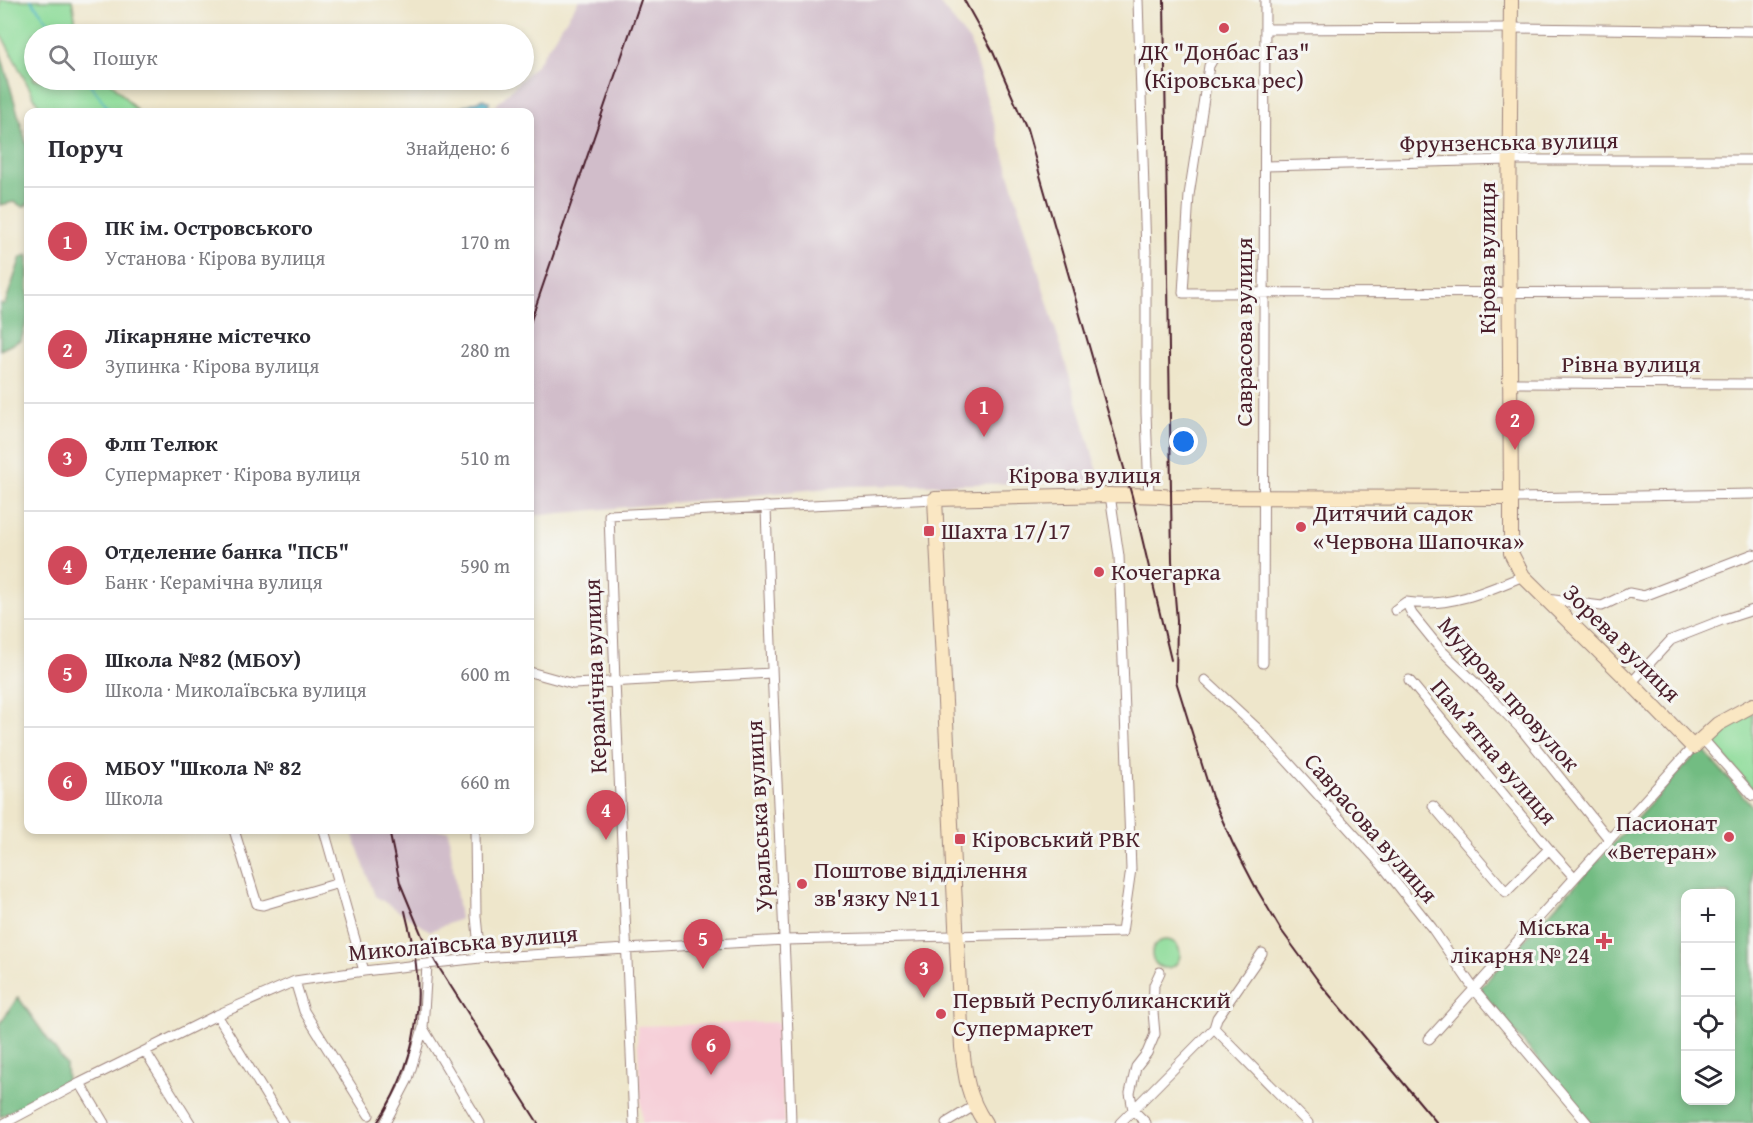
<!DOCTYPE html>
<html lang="uk">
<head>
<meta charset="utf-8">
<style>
	body { margin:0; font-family:"Gentium Book Plus",serif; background:#f2f2f3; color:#2b2b33 }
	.controls { position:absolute; right:18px; bottom:18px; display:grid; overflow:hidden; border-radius:12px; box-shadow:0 3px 9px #0003 }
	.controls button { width:54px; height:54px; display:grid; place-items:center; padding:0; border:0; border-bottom:2px solid #e1e1e2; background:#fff; color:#2b2b33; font:30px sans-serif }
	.you { position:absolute; left:1184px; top:442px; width:21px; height:21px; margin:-15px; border:4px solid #fff; border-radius:50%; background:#1a73e8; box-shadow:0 0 0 9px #1a73e833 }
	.badge { display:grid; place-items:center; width:39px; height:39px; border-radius:50%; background:#d1495b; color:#fff; font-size:20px; font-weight:700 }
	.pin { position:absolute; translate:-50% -50px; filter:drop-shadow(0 2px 3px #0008) }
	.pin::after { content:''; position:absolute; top:32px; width:21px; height:18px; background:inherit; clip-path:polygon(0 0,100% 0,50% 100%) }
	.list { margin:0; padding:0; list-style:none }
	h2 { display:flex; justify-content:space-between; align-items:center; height:78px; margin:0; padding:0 24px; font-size:26px }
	h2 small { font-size:20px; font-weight:400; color:#7c7c81 }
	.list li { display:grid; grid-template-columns:39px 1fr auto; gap:18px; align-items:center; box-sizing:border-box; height:108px; padding:0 24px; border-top:2px solid #e1e1e2 }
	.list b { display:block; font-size:22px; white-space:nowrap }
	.list p { margin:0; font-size:20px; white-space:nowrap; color:#7c7c81 }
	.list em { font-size:20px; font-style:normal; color:#7c7c81 }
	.icon { flex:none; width:33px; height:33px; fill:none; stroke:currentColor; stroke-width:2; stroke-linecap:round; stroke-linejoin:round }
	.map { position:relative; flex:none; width:1753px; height:1123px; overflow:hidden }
	.search { position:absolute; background:#fff; box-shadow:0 3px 9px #0003; left:24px; top:24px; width:510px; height:66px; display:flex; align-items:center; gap:15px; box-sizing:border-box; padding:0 21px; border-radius:33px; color:#7c7c81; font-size:22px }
	.panel { position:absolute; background:#fff; box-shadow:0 3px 9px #0003; left:24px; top:108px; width:510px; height:726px; border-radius:12px }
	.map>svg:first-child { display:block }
	.built { fill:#f6cfd8 }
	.industrial { fill:#d1bdca }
	.green { fill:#8edc9a; stroke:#6c7e62; stroke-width:1.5 }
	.forest { fill:#72bc82; stroke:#5e6e56; stroke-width:1.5; fill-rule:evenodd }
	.water { fill:#49b1c8; stroke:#4a687a; stroke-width:1.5 }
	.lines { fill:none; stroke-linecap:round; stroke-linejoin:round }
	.stream { stroke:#49b1c8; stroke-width:2 }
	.street-casing { stroke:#9c827b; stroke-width:11 }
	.secondary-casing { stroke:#9c827b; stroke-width:16 }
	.street { stroke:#fff; stroke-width:9 }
	.secondary { stroke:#fae7c3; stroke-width:14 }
	.rail { stroke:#4a1f2b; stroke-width:2 }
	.poi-dot { fill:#d1495b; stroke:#f6f6f2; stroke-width:2 }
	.labels { text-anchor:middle; stroke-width:6; stroke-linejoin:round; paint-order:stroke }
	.poi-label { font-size:24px; fill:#4a1f2b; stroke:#f6f6f2; text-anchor:start }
	.street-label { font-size:24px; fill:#4a1f2b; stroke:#f6f6f2 }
</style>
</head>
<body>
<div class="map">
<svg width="1753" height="1123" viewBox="0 0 1753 1123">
	<rect width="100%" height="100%" fill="#f6f6f2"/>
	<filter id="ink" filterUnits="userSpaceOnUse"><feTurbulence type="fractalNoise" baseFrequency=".0167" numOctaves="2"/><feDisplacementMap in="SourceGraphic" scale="12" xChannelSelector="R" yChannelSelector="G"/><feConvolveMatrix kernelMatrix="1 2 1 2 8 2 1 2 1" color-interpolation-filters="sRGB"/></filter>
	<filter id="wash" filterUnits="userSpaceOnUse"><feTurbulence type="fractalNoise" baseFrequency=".008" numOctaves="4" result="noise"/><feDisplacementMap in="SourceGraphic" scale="24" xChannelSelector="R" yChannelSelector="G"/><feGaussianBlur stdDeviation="1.35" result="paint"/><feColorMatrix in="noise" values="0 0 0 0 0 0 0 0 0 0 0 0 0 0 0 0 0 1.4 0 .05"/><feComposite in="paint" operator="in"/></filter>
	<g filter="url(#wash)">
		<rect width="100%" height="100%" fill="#eee6cb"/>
		<path class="built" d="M780 1022 784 1123H642L637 1026Z"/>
		<path class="industrial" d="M579 0H937L970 42 1101 482 850 486 530 516V112H489L537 64Z
			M351 830H448L460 919 430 931 375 896Z"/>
		<path class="green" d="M0 0H72L78 34H34V80H109L138 112H42L0 32Z
			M1753 713V790L1712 742 1734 721Z
			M1152 954a14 14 0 1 1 28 0a14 14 0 1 1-28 0Z"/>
		<path class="forest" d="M0 51 28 149V204L23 207 14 202 0 205Z
			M28 255V318L21 340 0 350V304H5L21 257Z
			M1702 748 1753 807V1123H1591L1479 989ZM1686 894H1730V1100H1686Z
			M18 997 66 1065 67 1081 0 1117V1024Z"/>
		<path class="water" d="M483 99 489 102 488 112H449Z"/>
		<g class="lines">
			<path class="stream" d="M31 0 58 34
				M87 80 111 112"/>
		</g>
	</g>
	<g filter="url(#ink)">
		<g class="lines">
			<defs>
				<path id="street" d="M1138 0 1146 253V413L1149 494
					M1266 29 1510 28 1753 31
					M1213 59 1209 66 1189 195 1183 293 1753 292
					M1265 166 1510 160H1753
					M1510 383 1753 384
					M1511 498 1753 494
					M766 506C772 712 785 917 791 1123
					M1546 599 1602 606 1629 593 1644 596 1753 554
					M1406 602 1412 614 1442 651 1486 693 1521 729 1609 839
					M1395 610 1406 602C1448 608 1485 592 1523 576
					M1263 663 1265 0
					M530 672 573 684 771 673
					M1205 680 1258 729 1381 864 1432 928 1474 989 1587 1123
					M1409 680 1549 849 1574 877
					M1631 683 1671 640 1722 620 1753 610
					M1702 738 1753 796
					M1433 806 1506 892 1549 849
					M234 830 257 904 263 905 339 883
					M324 830 364 971
					M475 830 476 916 480 958
					M427 965 423 1028 480 1123
					M295 981 304 1011 369 1115
					M217 1015 283 1123
					M1214 1028 1308 1123
					M1429 1039 1693 747
					M145 1051 190 1123
					M80 1083 104 1123
					M5 1123 80 1083 217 1015 295 981 364 971 480 958 626 949 785 940 1122 932 1131 869 1119 556 1110 495
					M385 1123 408 1079 423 1028
					M634 1123 615 681 609 515 935 499
					M946 1123 974 1106
					M1120 1123 1214 1028 1217 1018 1262 953
					M1146 1123 1133 1110 1130 1093 1136 1067 1147 1053 1155 1034 1153 1012 1154 985 1160 972"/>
				<path id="secondary" d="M1511 498V553L1523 576 1631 683 1693 747 1718 724 1753 705
					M985 1123C968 1097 965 1077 962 1047L935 499 1110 495C1131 496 1150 494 1171 497L1511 498 1509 228 1511 0"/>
			</defs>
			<use href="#street" class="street-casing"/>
			<use href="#secondary" class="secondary-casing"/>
			<use href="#street" class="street"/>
			<use href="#secondary" class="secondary"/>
			<path class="rail" d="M964 0 993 52 1027 130 1132 496 1171 660
				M1164 0 1172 561 1177 620 1176 681 1212 797 1233 844 1256 888 1281 930 1322 986 1437 1123
				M530 323 641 0
				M389 830 400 883 422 936 436 963 538 1123
				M377 1123C408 1076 423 1022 416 965 414 947 409 929 405 911"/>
		</g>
	</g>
	<g class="poi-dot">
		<circle cx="1224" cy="28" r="6"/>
		<circle cx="1301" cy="527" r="6"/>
		<rect x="923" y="525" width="12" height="12" rx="3"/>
		<circle cx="1099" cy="572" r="6"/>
		<circle cx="1729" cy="837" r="6"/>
		<rect x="954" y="833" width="12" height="12" rx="3"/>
		<circle cx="802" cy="884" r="6"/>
		<path d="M1601 932h6v6h6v6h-6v6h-6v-6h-6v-6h6z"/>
		<circle cx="941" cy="1014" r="6"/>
	</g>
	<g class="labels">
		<g class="poi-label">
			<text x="1224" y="60" text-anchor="middle">ДК "Донбас Газ"<tspan x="1224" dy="28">(Кіровська рес)</tspan></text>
			<text x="1313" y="521">Дитячий садок<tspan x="1313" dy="28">«Червона Шапочка»</tspan></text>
			<text x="941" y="539">Шахта 17/17</text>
			<text x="1111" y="580">Кочегарка</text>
			<text x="1717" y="831" text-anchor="end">Пасионат<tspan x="1717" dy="28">«Ветеран»</tspan></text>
			<text x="972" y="847">Кіровський РВК</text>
			<text x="814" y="878">Поштове відділення<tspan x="814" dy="28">зв'язку №11</tspan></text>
			<text x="1590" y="935" text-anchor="end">Міська<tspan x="1590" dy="28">лікарня № 24</tspan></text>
			<text x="953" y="1008">Первый Республиканский<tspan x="953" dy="28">Супермаркет</tspan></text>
		</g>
		<g class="street-label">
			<text transform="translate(1509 142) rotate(-1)" y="8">Фрунзенська вулиця</text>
			<text transform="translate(1487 258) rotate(-90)" y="8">Кірова вулиця</text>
			<text transform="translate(1244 332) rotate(-90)" y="8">Саврасова вулиця</text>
			<text x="1631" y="372">Рівна вулиця</text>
			<text x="1085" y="483">Кірова вулиця</text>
			<text transform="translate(1622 643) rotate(45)" y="8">Зорева вулиця</text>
			<text transform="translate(595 676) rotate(-92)" y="8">Керамічна вулиця</text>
			<text transform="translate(1509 694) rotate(48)" y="8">Мудрова провулок</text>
			<text transform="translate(1494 752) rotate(50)" y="8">Пам’ятна вулиця</text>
			<text transform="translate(759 816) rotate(-93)" y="8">Уральська вулиця</text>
			<text transform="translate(1371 828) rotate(49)" y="8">Саврасова вулиця</text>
			<text transform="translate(463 943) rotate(-5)" y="8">Миколаївська вулиця</text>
		</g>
	</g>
</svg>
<div class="controls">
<button>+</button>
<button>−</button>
<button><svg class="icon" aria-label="locate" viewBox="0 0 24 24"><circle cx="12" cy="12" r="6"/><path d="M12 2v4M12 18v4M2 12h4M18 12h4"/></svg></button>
<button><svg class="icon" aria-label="layers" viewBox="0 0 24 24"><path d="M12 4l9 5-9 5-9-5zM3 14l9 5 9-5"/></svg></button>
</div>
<div class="you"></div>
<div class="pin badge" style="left:984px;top:437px">1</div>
<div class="pin badge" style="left:1515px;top:450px">2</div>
<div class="pin badge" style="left:924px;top:998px">3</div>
<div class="pin badge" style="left:606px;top:840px">4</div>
<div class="pin badge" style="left:703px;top:969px">5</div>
<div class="pin badge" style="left:711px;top:1075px">6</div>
<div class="search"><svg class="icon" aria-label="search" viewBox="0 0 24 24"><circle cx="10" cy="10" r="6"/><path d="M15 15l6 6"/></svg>Пошук</div>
<section class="panel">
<h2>Поруч<small>Знайдено: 6</small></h2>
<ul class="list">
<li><span class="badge">1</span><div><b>ПК ім. Островського</b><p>Установа · Кірова вулиця</p></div><em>170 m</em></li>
<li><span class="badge">2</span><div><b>Лікарняне містечко</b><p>Зупинка · Кірова вулиця</p></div><em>280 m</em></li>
<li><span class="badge">3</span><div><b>Флп Телюк</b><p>Супермаркет · Кірова вулиця</p></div><em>510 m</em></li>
<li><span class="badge">4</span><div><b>Отделение банка &quot;ПСБ&quot;</b><p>Банк · Керамічна вулиця</p></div><em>590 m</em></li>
<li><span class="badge">5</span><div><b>Школа №82 (МБОУ)</b><p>Школа · Миколаївська вулиця</p></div><em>600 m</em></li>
<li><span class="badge">6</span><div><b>МБОУ &quot;Школа № 82</b><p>Школа</p></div><em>660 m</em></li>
</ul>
</section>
</div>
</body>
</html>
